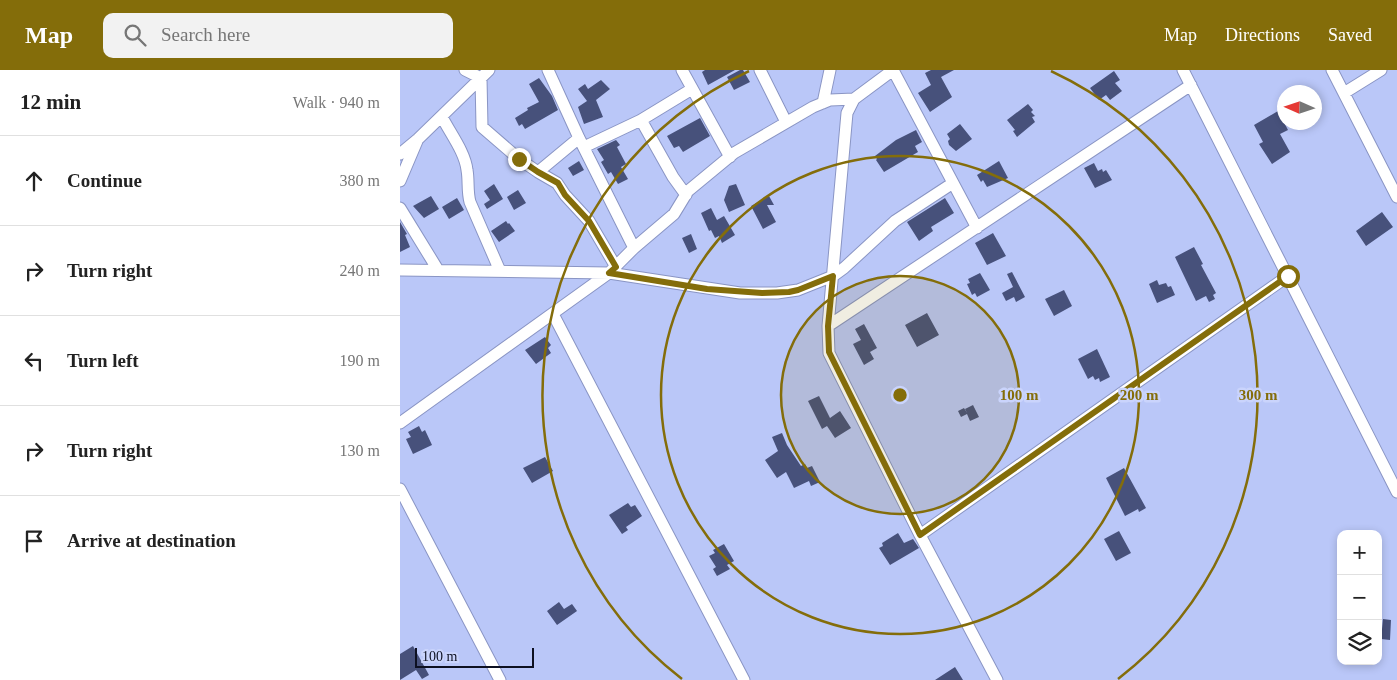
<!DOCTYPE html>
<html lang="en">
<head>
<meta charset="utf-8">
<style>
	body { margin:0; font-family:Georgia,serif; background:#f2f2f2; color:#222 }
	.controls { position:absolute; right:15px; bottom:15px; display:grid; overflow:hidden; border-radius:10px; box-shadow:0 2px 8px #0003 }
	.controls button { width:45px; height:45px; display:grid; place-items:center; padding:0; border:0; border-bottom:1px solid #e0e0e0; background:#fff; color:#222; font:25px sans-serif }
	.compass { position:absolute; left:877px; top:15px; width:45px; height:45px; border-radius:50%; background:#fff; box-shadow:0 2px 8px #0003; rotate:273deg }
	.scale { position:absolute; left:15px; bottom:12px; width:119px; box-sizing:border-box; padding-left:5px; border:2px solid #0d1021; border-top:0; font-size:14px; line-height:18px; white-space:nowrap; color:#0d1021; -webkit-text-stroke:4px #cad4fc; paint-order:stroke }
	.stop { position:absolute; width:15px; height:15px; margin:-11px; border:4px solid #846d0a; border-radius:50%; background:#fff }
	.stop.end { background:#846d0a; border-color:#fff; box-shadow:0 1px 5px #0008 }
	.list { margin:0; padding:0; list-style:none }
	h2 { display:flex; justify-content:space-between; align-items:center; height:65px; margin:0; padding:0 20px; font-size:21px }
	h2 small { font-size:16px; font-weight:400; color:#767676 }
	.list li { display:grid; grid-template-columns:32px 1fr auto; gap:15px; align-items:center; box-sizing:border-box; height:90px; padding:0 20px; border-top:1px solid #e0e0e0 }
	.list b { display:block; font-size:19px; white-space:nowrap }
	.list em { font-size:16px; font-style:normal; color:#767676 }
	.icon { flex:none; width:28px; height:28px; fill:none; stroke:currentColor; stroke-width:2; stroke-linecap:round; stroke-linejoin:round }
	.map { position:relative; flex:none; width:997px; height:610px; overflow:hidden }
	header { display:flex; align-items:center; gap:30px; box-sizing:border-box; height:70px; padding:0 25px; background:#846d0a; color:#fff }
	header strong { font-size:24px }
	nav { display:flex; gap:28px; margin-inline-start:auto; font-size:18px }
	.search { width:350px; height:45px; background:#f2f2f2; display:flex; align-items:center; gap:12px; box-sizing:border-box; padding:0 18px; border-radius:10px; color:#767676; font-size:19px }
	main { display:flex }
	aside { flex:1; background:#fff }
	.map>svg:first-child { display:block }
	.building { fill:#47517b }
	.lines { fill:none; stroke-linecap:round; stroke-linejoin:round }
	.minor-casing { stroke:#8a95c4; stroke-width:13 }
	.minor { stroke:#fff; stroke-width:11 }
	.route { stroke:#846d0a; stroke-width:6 }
	.ring { fill:none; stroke:#846d0a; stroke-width:2.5 }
	.centre { fill:#846d0a; stroke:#cad4fc; stroke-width:2.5 }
	.ring-label { font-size:15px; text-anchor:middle; font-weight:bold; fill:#846d0a; stroke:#cad4fc; stroke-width:5; stroke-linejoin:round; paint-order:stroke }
</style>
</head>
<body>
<header>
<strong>Map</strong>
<div class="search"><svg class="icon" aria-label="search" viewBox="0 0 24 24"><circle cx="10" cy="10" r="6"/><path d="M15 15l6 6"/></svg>Search here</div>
<nav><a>Map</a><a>Directions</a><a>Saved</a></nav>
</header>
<main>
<aside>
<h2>12 min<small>Walk · 940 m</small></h2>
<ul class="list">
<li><svg class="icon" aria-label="ahead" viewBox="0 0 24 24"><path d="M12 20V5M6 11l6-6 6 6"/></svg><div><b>Continue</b></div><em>380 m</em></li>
<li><svg class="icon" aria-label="right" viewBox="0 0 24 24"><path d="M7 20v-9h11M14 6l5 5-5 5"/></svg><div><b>Turn right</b></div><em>240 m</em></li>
<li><svg class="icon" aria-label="left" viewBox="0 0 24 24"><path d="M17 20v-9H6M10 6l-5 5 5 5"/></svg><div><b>Turn left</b></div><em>190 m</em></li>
<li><svg class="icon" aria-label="right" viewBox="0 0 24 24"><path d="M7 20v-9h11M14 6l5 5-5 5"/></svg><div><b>Turn right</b></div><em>130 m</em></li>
<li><svg class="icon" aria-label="arrive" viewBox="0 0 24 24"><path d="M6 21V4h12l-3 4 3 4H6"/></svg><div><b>Arrive at destination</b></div></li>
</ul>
</aside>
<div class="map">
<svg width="997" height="610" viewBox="0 0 997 610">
	<rect width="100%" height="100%" fill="#bac7f8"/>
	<path class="building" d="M305 0H335L308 15 302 2Z
		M340 0H343L350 12 334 20 327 7Z
		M531 0H554L541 7 552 27 530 42 518 23 531 15 525 3Z
		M714 1 720 10 715 13 722 21 710 30 706 25 699 30 690 18Z
		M139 8 152 26 158 40 125 59 122 54 119 56 115 48 128 40 127 38 139 32 129 14Z
		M201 10 210 19 196 30 203 47 184 54 178 37 187 31 178 19 185 14 188 19Z
		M628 34 633 40 631 42 635 46 632 47 635 52 617 67 613 61 615 60 607 50Z
		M878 41 888 60 880 64 890 82 872 94 859 74 863 72 854 55Z
		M300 48 310 66 283 82 279 76 274 78 267 66Z
		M560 54 572 69 556 81 549 75 548 71 550 69 547 64Z
		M516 60 522 72 515 76 518 82 484 102 476 90 477 89 475 86 496 70Z
		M216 70 220 75 217 77 226 94 221 97 228 109 218 114 211 102 208 104 201 92 204 90 197 79Z
		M179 91 184 100 173 106 168 98Z
		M599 91 608 108 587 117 583 110 581 112 577 105Z
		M694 93 698 101 702 99 703 102 706 100 712 110 695 118 684 98Z
		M94 114 103 129 87 139 84 134 90 130 84 121Z
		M336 114 345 135 329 142 324 130 329 116Z
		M118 120 126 133 114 140 107 127Z
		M31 126 39 139 24 148 13 136Z
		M369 126 374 135H367L376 152 363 159 351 136Z
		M57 128 64 140 49 149 42 137Z
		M545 128 554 143 531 157 533 161 519 171 507 152Z
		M311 138 317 150 324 146 335 165 322 173 319 166 315 168 311 160 309 161 301 143Z
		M982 142 993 157 966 176 956 161Z
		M106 151 108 154 109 153 115 161 99 172 91 161Z
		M0 152 7 164 5 165 10 177 0 182Z
		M593 163 606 186 587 195 575 173Z
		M291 164 297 179 289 183 282 168Z
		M794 177 803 194 801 195 816 223 813 225 815 229 809 232 806 226 796 231 775 187Z
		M612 202 625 227 616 232 614 227 606 231 602 223 613 217 607 204Z
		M580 203 590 220 577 227 575 223 572 225 567 214 570 213 568 209Z
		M757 210 759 215 766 213 768 217 771 216 775 225 757 233 749 214Z
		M664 220 672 236 654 246 645 229Z
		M527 243 539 265 517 277 505 255Z
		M464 254 477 278 470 282 474 289 464 295 453 274 461 270 455 259Z
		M145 267 151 275 148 278 151 283 136 294 125 280Z
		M697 279 710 307 700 312 699 308 695 310 693 306 688 309 678 289Z
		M419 326 430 348 440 341 451 358 435 368 427 356 422 359 408 331Z
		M573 335 579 347 570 351 567 344 561 347 558 341 564 338 567 343 565 339Z
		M19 356 22 362 25 360 32 375 13 384 6 369 11 367 8 362Z
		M382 363 387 375 401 396 405 394 407 398 412 396 420 412 411 416 409 411 394 418 386 402 377 408 365 390 378 381 372 367Z
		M145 387 153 401 132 413 123 398Z
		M724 398 746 438 739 442 738 439 725 446 706 408Z
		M228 433 231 437 235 435 242 446 226 457 228 460 222 464 209 445Z
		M719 461 731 483 716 491 704 469Z
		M498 463 504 473 513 469 519 478 490 495 479 478 483 476 482 473Z
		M324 474 334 491 327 495 330 499 317 506 313 499 316 497 309 486 315 483 313 480Z
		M159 532 164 539 172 534 177 541 157 555 147 541Z
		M983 549 991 550 990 570 981 569Z
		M13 576 29 605 22 609 16 600 0 610V584Z
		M555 597 563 610H535Z"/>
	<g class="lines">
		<defs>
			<path id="minor" d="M65 0 81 8 82 57 119 89 138 102 157 113 165 125 189 151 216 197
				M148 0 179 68 234 178
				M282 0 330 87
				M360 0 386 52
				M493 0 454 29 447 43 428 256 429 283 520 465 597 610
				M493 0 577 158
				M783 0 997 422
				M932 0 997 127
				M944 23 981 0
				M423 33 430 0
				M42 47C50 63 65 82 67 100 69 111 67 121 70 132L100 201
				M241 50 273 107 286 125
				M184 77 241 50 292 19
				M0 84 18 69 89 0
				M138 102 179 68
				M0 111 17 71
				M0 138 38 200
				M0 200 209 203 0 353
				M209 203 340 223H377L398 220 433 206 444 198 495 151 553 113
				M209 203 234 178 274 144 288 121 334 83 413 37 430 30 454 29
				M153 244 344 610
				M428 256 791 15
				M0 419 100 610
				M520 465 888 206"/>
		</defs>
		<use href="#minor" class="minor-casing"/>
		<use href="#minor" class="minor"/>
	</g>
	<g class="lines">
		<path class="route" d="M119 89 138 102 158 113 165 125 189 151 216 197 209 203 307 219 362 223 389 222 398 220 433 206 428 256 429 282 520 465 888 206"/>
	</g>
	<circle cx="500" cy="325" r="119" fill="#846d0a" fill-opacity=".12"/>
	<g class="ring">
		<circle cx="500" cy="325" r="119"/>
		<circle cx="500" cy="325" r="239"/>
		<path d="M282 609A358 358 0 0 1 349 1M651 1A358 358 0 0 1 718 609"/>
	</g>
	<circle cx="500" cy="325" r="8" class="centre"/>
	<g class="ring-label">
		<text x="619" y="330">100 m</text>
		<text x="739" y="330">200 m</text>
		<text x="858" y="330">300 m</text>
	</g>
</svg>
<div class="controls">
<button>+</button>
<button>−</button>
<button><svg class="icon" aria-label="layers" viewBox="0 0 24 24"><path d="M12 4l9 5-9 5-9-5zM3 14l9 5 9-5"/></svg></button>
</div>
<svg class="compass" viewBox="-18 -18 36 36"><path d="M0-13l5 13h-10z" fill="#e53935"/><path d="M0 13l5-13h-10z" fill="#767676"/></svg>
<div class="scale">100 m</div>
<div class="stop" style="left:888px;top:206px"></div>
<div class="stop end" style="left:119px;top:89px"></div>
</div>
</main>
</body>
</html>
